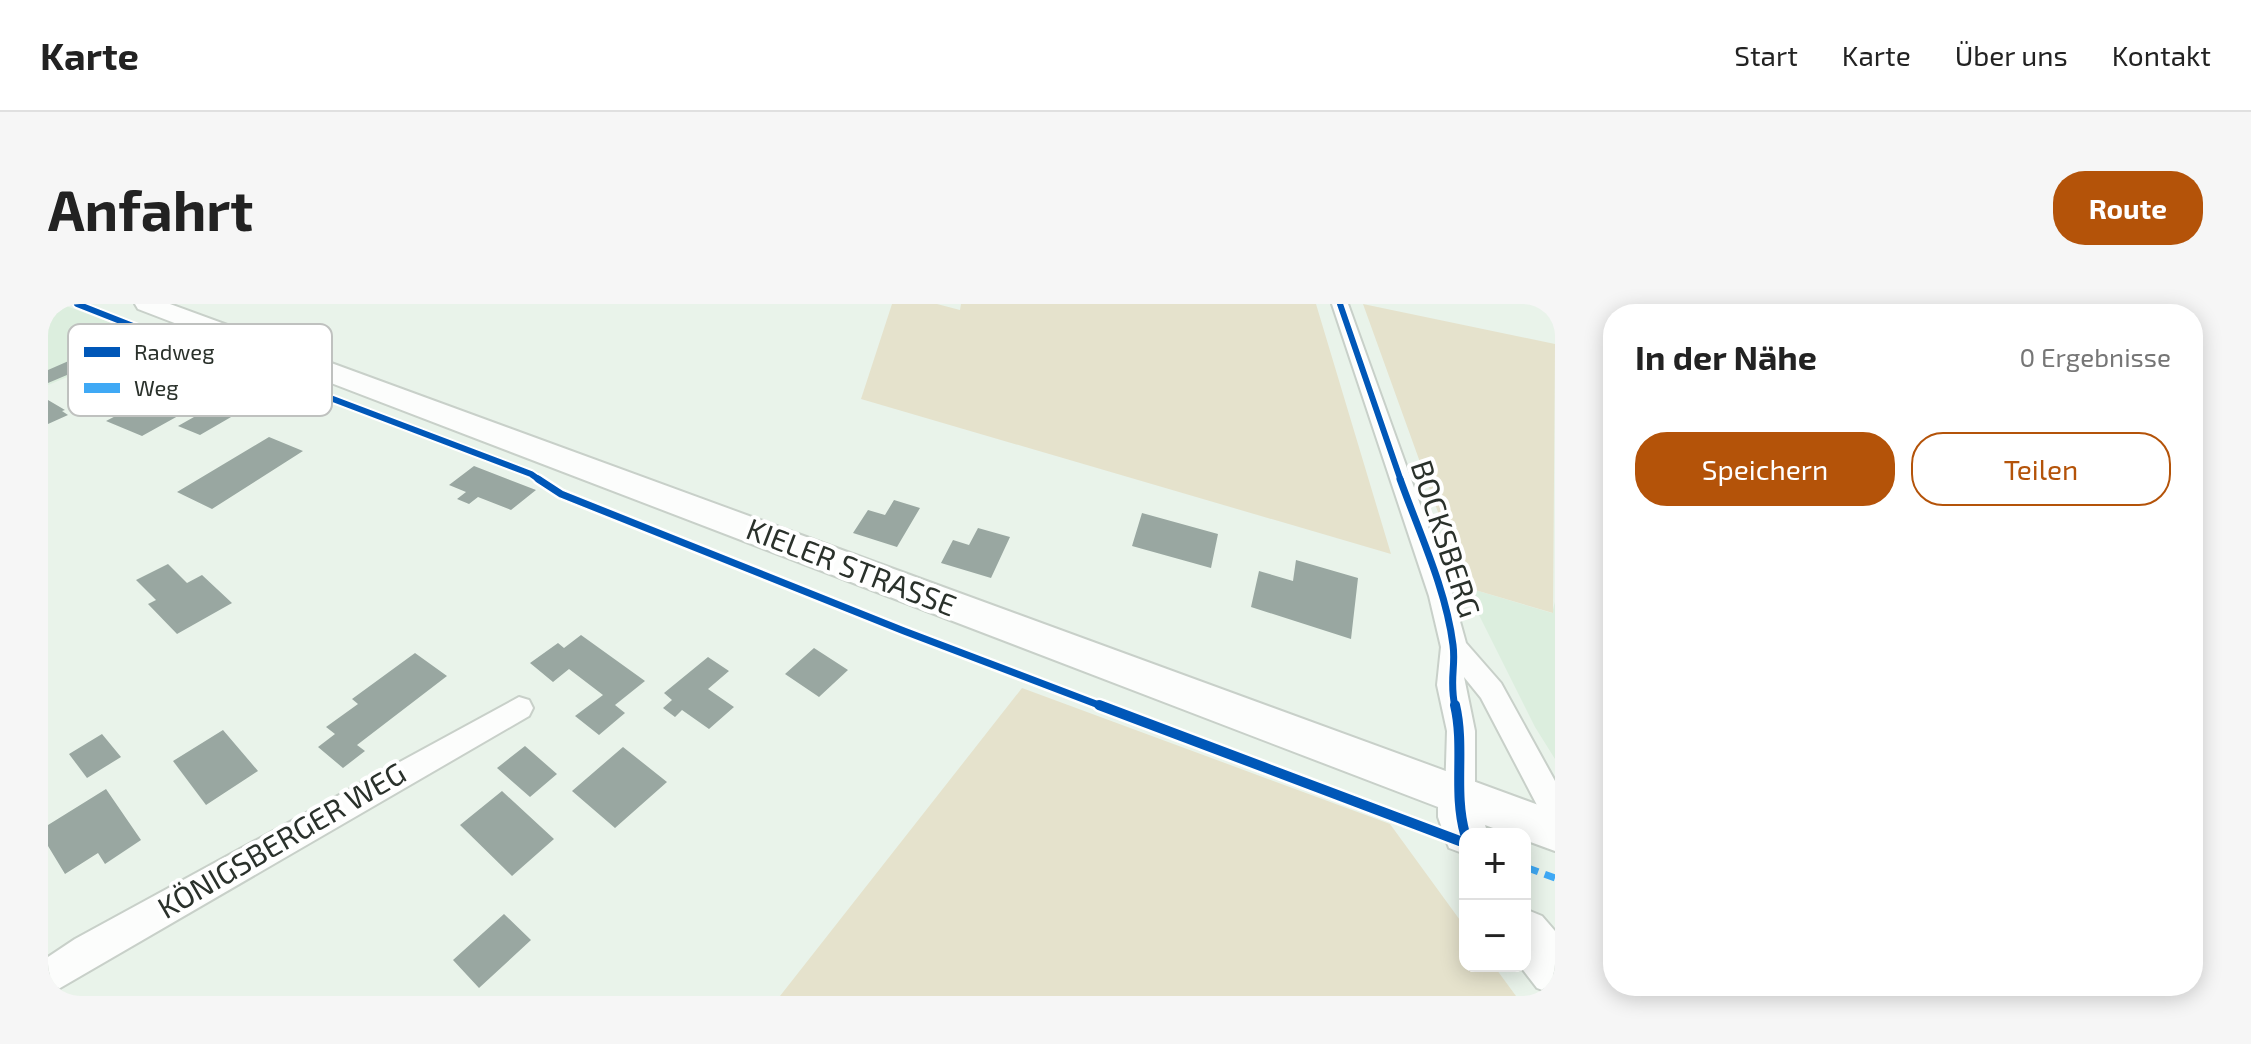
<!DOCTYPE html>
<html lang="de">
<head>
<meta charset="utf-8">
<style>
	body { margin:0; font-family:"Exo 2",sans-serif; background:#f6f6f6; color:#222 }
	.controls { position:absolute; right:24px; bottom:24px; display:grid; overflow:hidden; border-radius:16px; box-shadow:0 4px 20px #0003 }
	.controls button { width:72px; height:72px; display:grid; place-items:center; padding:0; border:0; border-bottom:2px solid #e0e0e0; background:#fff; color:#222; font:40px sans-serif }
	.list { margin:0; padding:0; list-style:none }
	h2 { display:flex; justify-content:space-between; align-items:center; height:104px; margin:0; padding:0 32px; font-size:34px }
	h2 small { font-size:26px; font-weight:400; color:#767676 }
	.actions { display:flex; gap:16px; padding:24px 32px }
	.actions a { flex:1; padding:18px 0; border:2px solid #b45309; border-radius:32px; text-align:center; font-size:28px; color:#b45309 }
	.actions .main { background:#b45309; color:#fff }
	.map { position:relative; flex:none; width:1507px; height:692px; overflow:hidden; border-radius:32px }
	header { display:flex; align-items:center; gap:48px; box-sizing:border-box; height:112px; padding:0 40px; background:#fff; border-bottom:2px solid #e0e0e0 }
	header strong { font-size:38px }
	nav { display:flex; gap:44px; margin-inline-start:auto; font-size:28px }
	.intro { display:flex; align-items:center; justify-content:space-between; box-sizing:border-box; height:192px; padding:0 48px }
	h1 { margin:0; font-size:56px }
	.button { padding:20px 36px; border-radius:32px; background:#b45309; color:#fff; font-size:28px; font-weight:700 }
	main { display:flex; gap:48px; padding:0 48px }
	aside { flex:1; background:#fff; border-radius:32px; box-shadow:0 4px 20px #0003 }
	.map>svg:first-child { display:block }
	.built { fill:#dceede }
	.green { fill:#e5e2cc }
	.building { fill:#99a7a1 }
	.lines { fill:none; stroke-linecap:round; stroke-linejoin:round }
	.street-casing { stroke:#c8d0c9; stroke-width:4 }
	.secondary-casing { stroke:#c8d0c9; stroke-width:4 }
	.street { fill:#fcfdfc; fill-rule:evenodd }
	.secondary { fill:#fcfdfc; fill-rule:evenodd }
	.quiet { stroke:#3fa9f5; stroke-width:7; stroke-dasharray:14 7; stroke-linecap:butt }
	.cycleway-far2-casing { stroke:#fff; stroke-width:10 }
	.cycleway-far1-casing { stroke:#fff; stroke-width:12 }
	.cycleway-casing { stroke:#fff; stroke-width:15 }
	.cycleway-far2 { stroke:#0057b8; stroke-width:6 }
	.cycleway-far1 { stroke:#0057b8; stroke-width:7 }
	.cycleway { stroke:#0057b8; stroke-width:10 }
	.labels { text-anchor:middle; stroke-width:8; stroke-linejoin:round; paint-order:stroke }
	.street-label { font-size:30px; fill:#2a312b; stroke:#fff }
	.key { fill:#fff; stroke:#bfc1bf; stroke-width:2 }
	.key-label { font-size:22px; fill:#2a312b }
</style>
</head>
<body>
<header>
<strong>Karte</strong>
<nav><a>Start</a><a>Karte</a><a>Über uns</a><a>Kontakt</a></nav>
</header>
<div class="intro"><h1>Anfahrt</h1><a class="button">Route</a></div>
<main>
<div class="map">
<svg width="1507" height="692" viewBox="0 0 1507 692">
	<rect width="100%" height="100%" fill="#e9f3ea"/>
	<path class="built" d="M0 0H13L109 36 0 81Z
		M1417 283 1504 309 1507 298V455L1487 423Z"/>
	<path class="green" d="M844 0H889L912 6 913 0H1268L1343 250 813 95Z
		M1315 0 1507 40 1505 309 1417 283Z
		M974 384 1342 520 1417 623V662H1446L1468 692H732Z"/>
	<path class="building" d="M32 52 45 60 0 79V66Z
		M104 93 139 107 94 132 58 117Z
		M0 96 17 106 14 107 20 111 0 120Z
		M169 100 190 109 152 131 130 122Z
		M221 133 255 147 164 205 129 188Z
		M426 162 488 186 463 206 430 193 421 200 409 195 418 188 401 181Z
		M846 196 872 204 849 243 805 229 820 206 837 211Z
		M1094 209 1170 230 1163 264 1084 242Z
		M930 224 962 233 943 274 893 259 905 236 921 241Z
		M1248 256 1310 274 1303 335 1203 303 1211 267 1245 277Z
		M120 260 139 279 154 271 184 299 129 330 100 300 108 296 88 276Z
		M533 331 597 377 567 401 577 409 551 431 527 412 555 391 521 365 505 378 482 359 510 339 516 344Z
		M766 344 800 366 771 393 737 370Z
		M367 349 399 372 309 441 317 447 295 464 270 443 287 430 278 423 310 400 304 395Z
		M660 353 681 367 660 385 686 403 661 425 634 406 627 413 615 404 624 396 616 389Z
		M175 426 210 467 158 501 125 457Z
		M54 430 73 453 39 474 21 450Z
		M477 442 509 470 482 493 449 464Z
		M575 443 619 478 567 524 524 487Z
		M58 485 93 536 57 560 50 549 17 570 0 542V521Z
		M454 487 506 535 464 572 412 521Z
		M456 610 483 636 431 684 405 656Z"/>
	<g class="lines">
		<defs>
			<path id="street" d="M1284 0H1300L1405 292 1418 339 1453 379 1507 477V531L1496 527 1490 503 1433 394 1416 373 1427 427V492L1423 501 1412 505 1401 501 1397 492 1399 427 1389 381 1393 343 1381 292Z
				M471 393 481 396 485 404 481 412 0 691V653L27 635Z"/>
			<path id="secondary" d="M87 0H122L1507 507V547L1477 536V530H1461L1437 521 1440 530H1417V550L1401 544 1390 513V503L90 5Z
				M1477 605 1494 612 1507 627V691L1489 684 1472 662H1477Z"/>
		</defs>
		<use href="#street" class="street-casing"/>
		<use href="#secondary" class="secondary-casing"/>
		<use href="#street" class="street"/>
		<use href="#secondary" class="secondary"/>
		<path class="quiet" d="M1477 563 1507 574"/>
		<defs>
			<path id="cycleway-far2" d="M29 0 179 59 203 64 483 170 493 177
				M1292 0 1353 177"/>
			<path id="cycleway-far1" d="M490 175 513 190 856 327 1056 403
				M1352 175C1371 228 1398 285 1405 341 1408 363 1401 376 1407 403"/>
			<path id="cycleway" d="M1051 401 1417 539
				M1407 401C1417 443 1405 488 1417 530"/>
		</defs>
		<use href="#cycleway-far2" class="cycleway-far2-casing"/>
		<use href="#cycleway-far1" class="cycleway-far1-casing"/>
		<use href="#cycleway" class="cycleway-casing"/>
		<use href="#cycleway-far2" class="cycleway-far2"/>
		<use href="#cycleway-far1" class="cycleway-far1"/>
		<use href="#cycleway" class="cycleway"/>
	</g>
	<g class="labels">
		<g class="street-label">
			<text transform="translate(1397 235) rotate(72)" y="10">BOCKSBERG</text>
			<text transform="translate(803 264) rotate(21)" y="10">KIELER STRASSE</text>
			<text transform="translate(234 537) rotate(-30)" y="10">KÖNIGSBERGER WEG</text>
		</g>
	</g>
	<rect x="20" y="20" width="264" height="92" rx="12" class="key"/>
	<rect x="36" y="43" width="36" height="10" fill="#0057b8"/>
	<rect x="36" y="79" width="36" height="10" fill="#3fa9f5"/>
	<g class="key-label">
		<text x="86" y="56">Radweg</text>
		<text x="86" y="92">Weg</text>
	</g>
</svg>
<div class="controls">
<button>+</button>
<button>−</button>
</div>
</div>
<aside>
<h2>In der Nähe<small>0 Ergebnisse</small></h2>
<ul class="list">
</ul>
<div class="actions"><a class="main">Speichern</a><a>Teilen</a></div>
</aside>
</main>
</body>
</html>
